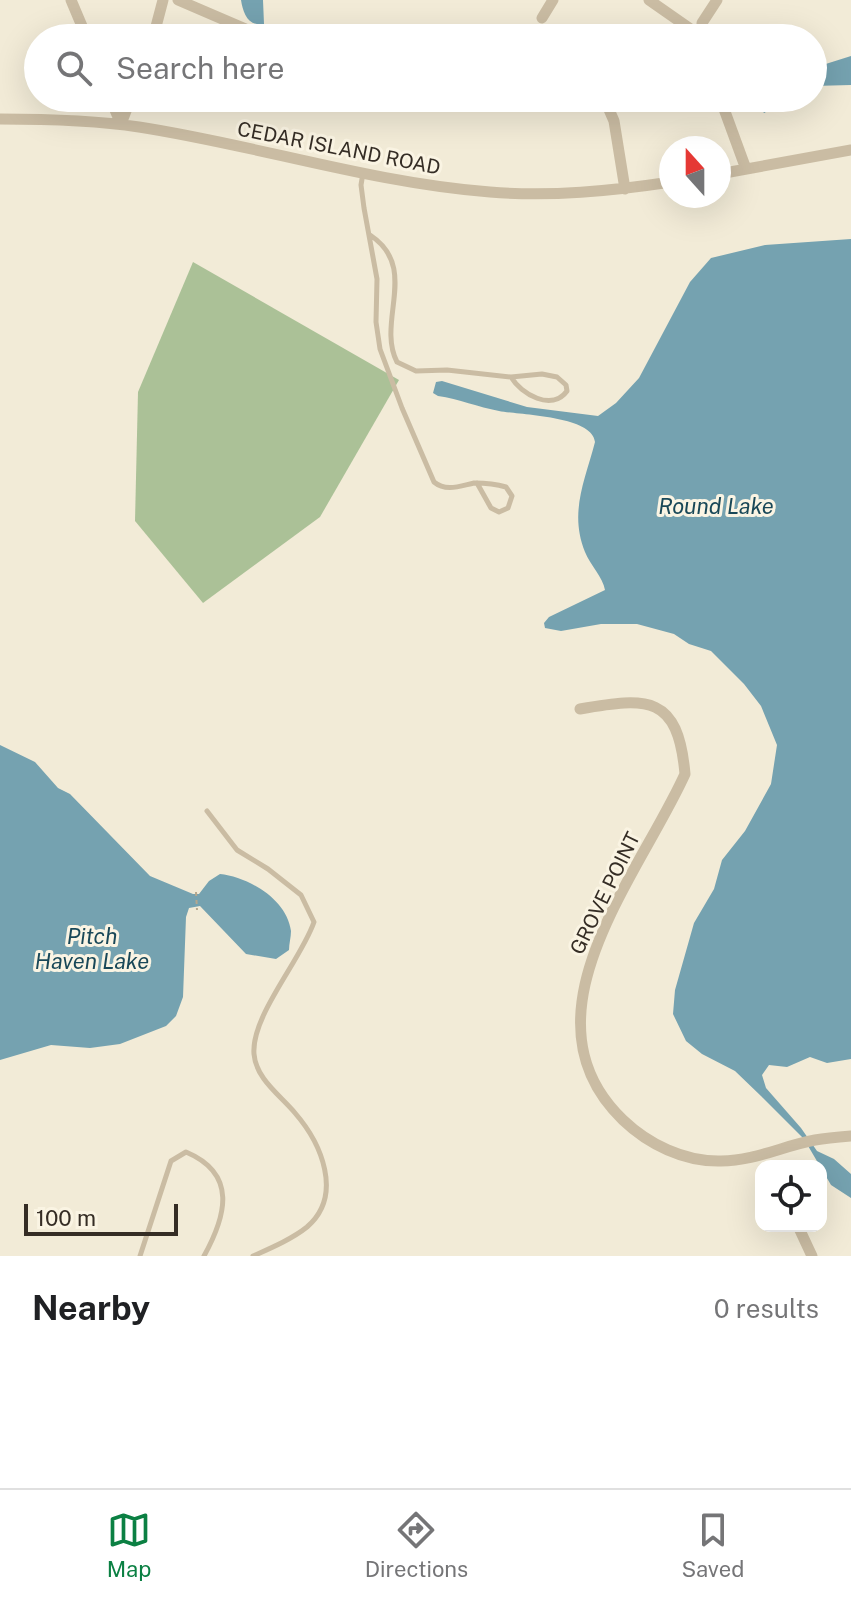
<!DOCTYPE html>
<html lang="en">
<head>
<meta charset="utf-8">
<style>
	body { margin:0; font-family:"Public Sans",sans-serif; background:#f6f6f6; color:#202124 }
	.controls { position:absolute; right:24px; bottom:24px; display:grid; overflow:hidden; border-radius:16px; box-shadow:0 8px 32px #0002 }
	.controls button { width:72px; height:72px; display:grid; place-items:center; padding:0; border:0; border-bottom:2px solid #e0e0e0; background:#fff; color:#202124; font:40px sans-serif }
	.compass { position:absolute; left:659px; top:136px; width:72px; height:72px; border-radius:50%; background:#fff; box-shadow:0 8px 32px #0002; rotate:339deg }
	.scale { position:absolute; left:24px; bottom:20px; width:154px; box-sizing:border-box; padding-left:8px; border:4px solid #352d25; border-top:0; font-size:22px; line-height:28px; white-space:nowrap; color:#352d25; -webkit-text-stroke:6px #faf4e3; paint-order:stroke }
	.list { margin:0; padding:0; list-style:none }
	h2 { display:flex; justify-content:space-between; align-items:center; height:104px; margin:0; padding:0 32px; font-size:34px }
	h2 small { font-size:26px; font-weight:400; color:#757577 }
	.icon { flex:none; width:44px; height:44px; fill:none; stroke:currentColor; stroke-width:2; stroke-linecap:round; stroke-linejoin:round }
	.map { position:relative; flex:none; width:851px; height:1256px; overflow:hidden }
	.search { position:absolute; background:#fff; box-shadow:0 8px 32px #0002; left:24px; right:24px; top:24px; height:88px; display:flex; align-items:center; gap:20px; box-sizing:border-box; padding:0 28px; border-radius:44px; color:#757577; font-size:30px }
	.sheet { height:232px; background:#fff }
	nav { display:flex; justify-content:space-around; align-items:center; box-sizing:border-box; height:112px; border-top:2px solid #e0e0e0; background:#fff; font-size:22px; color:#757577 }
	nav a { display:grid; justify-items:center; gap:4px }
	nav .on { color:#0b8043 }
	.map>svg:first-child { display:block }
	.green { fill:#abc197 }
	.water { fill:#75a2b0 }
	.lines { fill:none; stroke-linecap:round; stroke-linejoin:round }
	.path { stroke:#b6a78d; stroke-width:2; stroke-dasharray:4 4; stroke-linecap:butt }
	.service { stroke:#cabca3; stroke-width:5 }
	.minor { stroke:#cabca3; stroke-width:11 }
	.labels { text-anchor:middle; stroke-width:6; stroke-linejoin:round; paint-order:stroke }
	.street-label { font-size:20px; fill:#352d25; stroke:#faf4e3 }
	.water-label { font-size:22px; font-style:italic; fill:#194858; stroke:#faf4e3 }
</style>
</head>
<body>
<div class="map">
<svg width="851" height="1256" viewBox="0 0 851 1256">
	<rect width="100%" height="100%" fill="#f2ebd7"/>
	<path class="green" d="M193 262 399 380 320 517 203 603 135 521 138 392Z"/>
	<path class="water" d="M241 0H263L264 24C248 27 243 13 241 0Z
		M851 56V85L813 86V68Z
		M768 98H793L764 113 760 107Z
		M851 239V1059L827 1063 810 1057 787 1067 769 1065 762 1075 766 1088 801 1128 817 1151 834 1159 851 1174V1198L831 1185 804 1139 761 1096 735 1071 702 1054 686 1041 673 1014 675 990 694 923 714 889 722 860 745 831 771 784 777 745 761 706 744 684 711 651 689 644 674 634 637 624H601L561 631 545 628 544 623 549 617 605 590C603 577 590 565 585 552 569 512 585 481 595 442 593 416 520 415 499 411 478 407 459 399 438 396L433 393 436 382 442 381 527 407 598 416 616 403 639 378 690 282 711 258 765 245Z
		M0 745 35 762 58 788 70 794 150 876 193 894H199L209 881 220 874C248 877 287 899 291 931 291 937 289 944 289 950L276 959 246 954 200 906 189 908 186 917 183 997 176 1016 166 1026 120 1044 90 1048 51 1045 0 1060Z"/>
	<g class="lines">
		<path class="path" d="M196 892 197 910"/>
		<path class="service" d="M363 173 361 185 364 208 377 279 376 322 380 349 402 408 434 482C446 492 460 486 474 483 485 483 496 484 506 487L512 496 508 508 499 512 491 508 477 483
			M370 235C420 268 376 321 397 362L416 371 447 370 511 377 542 374 557 377 566 385 567 391C552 412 521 394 511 377
			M207 811 237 850 268 869 301 895 314 922C301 960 251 1016 254 1054 256 1079 280 1095 295 1113 321 1143 344 1195 307 1227 292 1239 271 1248 253 1256
			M140 1256 171 1161 186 1152C238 1174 226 1216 204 1256"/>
		<path class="minor" d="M71 0 87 38
			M178 0 257 34 278 38
			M649 0 702 37
			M542 18 553 0
			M153 38 163 0
			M702 38V23L717 0
			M110 98 121 124
			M604 98 614 121 625 189
			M720 98 746 169
			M0 119C46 119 93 120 139 127 256 145 372 183 490 192 551 197 611 191 671 182
			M121 124 131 98
			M719 174 851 150
			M580 709C648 697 678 695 685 774 639 876 516 1017 623 1120 648 1144 684 1162 721 1161 755 1161 782 1146 815 1140 827 1138 839 1137 851 1136
			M798 1226 812 1256"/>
	</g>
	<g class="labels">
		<g class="street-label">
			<text transform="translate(339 148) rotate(11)" y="7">CEDAR ISLAND ROAD</text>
			<text transform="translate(605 893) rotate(-64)" y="7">GROVE POINT</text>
		</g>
		<g class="water-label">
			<text x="716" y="514">Round Lake</text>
			<text x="92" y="944">Pitch<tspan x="92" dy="25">Haven Lake</tspan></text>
		</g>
	</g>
</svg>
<div class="controls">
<button><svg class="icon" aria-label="locate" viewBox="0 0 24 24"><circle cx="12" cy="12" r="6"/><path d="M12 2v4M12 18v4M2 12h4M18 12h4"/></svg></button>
</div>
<svg class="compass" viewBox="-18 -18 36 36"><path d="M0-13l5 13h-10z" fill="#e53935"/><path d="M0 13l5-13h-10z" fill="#757577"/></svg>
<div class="scale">100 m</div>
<div class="search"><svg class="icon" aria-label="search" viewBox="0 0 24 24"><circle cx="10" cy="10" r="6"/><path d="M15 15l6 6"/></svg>Search here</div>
</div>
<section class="sheet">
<h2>Nearby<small>0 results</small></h2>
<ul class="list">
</ul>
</section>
<nav>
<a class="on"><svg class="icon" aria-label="map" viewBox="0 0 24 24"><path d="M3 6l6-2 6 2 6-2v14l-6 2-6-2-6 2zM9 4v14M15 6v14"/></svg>Map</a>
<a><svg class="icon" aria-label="directions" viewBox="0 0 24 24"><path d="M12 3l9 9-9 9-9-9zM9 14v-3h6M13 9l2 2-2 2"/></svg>Directions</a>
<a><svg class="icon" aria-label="saved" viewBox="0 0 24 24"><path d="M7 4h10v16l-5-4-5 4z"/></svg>Saved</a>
</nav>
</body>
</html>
